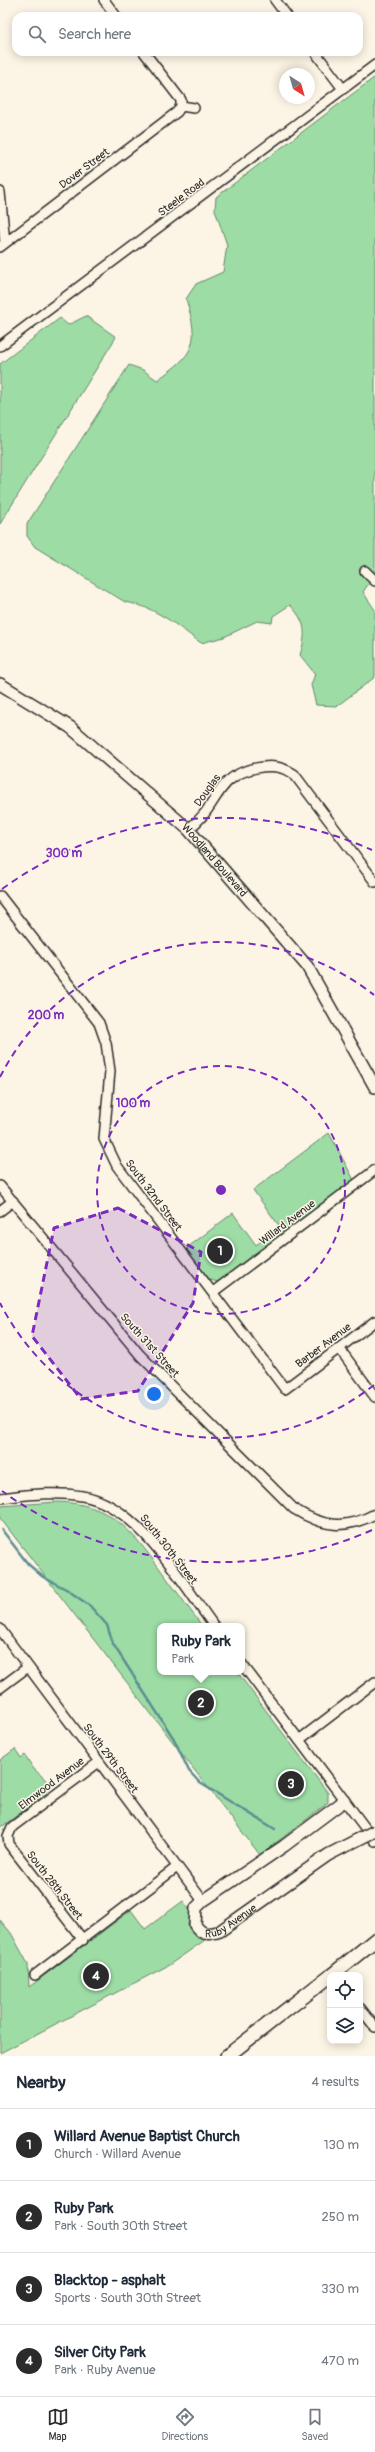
<!DOCTYPE html>
<html lang="en">
<head>
<meta charset="utf-8">
<style>
	body { margin:0; font-family:Pangolin,sans-serif; background:#f6f6f7; color:#1f2937 }
	.controls { position:absolute; right:12px; bottom:12px; display:grid; overflow:hidden; border-radius:8px; box-shadow:0 2px 10px #0003 }
	.controls button { width:36px; height:36px; display:grid; place-items:center; padding:0; border:0; border-bottom:1px solid #e0e1e3; background:#fff; color:#1f2937; font:20px sans-serif }
	.compass { position:absolute; left:279px; top:68px; width:36px; height:36px; border-radius:50%; background:#fff; box-shadow:0 2px 10px #0003; rotate:143deg }
	.you { position:absolute; left:154px; top:1394px; width:14px; height:14px; margin:-10px; border:3px solid #fff; border-radius:50%; background:#1a73e8; box-shadow:0 0 0 6px #1a73e833 }
	.badge { display:grid; place-items:center; width:26px; height:26px; border-radius:50%; background:#2b2b2b; color:#fff; font-size:13px; font-weight:700 }
	.pin { position:absolute; translate:-50% -50%; border:2px solid #fff; box-shadow:0 1px 4px #0006 }
	.popup { position:absolute; left:157px; top:1623px; width:88px; height:52px; box-sizing:border-box; display:grid; place-content:center; border-radius:8px; background:#fff; filter:drop-shadow(0 1px 3px #0005); font-size:13px; white-space:nowrap; color:#747a83 }
	.popup b { font-size:15px; color:#1f2937 }
	.popup::after { content:''; position:absolute; left:50%; top:100%; margin-left:-8px; border:8px solid transparent; border-top-color:#fff }
	.list { margin:0; padding:0; list-style:none }
	h2 { display:flex; justify-content:space-between; align-items:center; height:52px; margin:0; padding:0 16px; font-size:17px }
	h2 small { font-size:13px; font-weight:400; color:#747a83 }
	.list li { display:grid; grid-template-columns:26px 1fr auto; gap:12px; align-items:center; box-sizing:border-box; height:72px; padding:0 16px; border-top:1px solid #e0e1e3 }
	.list b { display:block; font-size:15px; white-space:nowrap }
	.list p { margin:0; font-size:13px; white-space:nowrap; color:#747a83 }
	.list em { font-size:13px; font-style:normal; color:#747a83 }
	.icon { flex:none; width:22px; height:22px; fill:none; stroke:currentColor; stroke-width:2; stroke-linecap:round; stroke-linejoin:round }
	.map { position:relative; flex:none; width:375px; height:2056px; overflow:hidden }
	.search { position:absolute; background:#fff; box-shadow:0 2px 10px #0003; left:12px; right:12px; top:12px; height:44px; display:flex; align-items:center; gap:10px; box-sizing:border-box; padding:0 14px; border-radius:12px; color:#747a83; font-size:15px }
	.sheet { height:340px; background:#fff }
	nav { display:flex; justify-content:space-around; align-items:center; box-sizing:border-box; height:56px; border-top:1px solid #e0e1e3; background:#fff; font-size:11px; color:#747a83 }
	nav a { display:grid; justify-items:center; gap:2px }
	nav .on { color:#2b2b2b }
	.map>svg:first-child { display:block }
	.green { fill:#9ddda5; stroke:#648468 }
	.lines { fill:none; stroke-linecap:round; stroke-linejoin:round }
	.stream { stroke:#5d8e92; stroke-width:2.5 }
	.minor-casing { stroke:#2b2b2b; stroke-width:12 }
	.tertiary-casing { stroke:#2b2b2b; stroke-width:14 }
	.secondary-casing { stroke:#2b2b2b; stroke-width:16 }
	.minor { stroke:#fcf5e5; stroke-width:9 }
	.tertiary { stroke:#fcf5e5; stroke-width:11 }
	.secondary { stroke:#fcf5e5; stroke-width:13 }
	.tertiary-bridge-casing { stroke:#2b2b2b; stroke-width:14; stroke-linecap:butt }
	.tertiary-bridge { stroke:#fcf5e5; stroke-width:11 }
	.marked { fill:#7b2cbf; fill-opacity:0.2; stroke:#7b2cbf; stroke-width:3; stroke-dasharray:8 5; stroke-linejoin:round }
	.ring { fill:none; stroke:#7b2cbf; stroke-width:2; stroke-dasharray:7 5 }
	.labels { text-anchor:middle; stroke-width:3; stroke-linejoin:round; paint-order:stroke }
	.street-label { font-size:11px; fill:#2b2b2b; stroke:#fcf5e5 }
	.centre { fill:#7b2cbf; stroke:#fcf5e5; stroke-width:2 }
	.ring-label { font-size:12px; text-anchor:middle; font-weight:bold; fill:#7b2cbf; stroke:#fcf5e5; stroke-width:3; stroke-linejoin:round; paint-order:stroke }
</style>
</head>
<body>
<div class="map">
<svg width="375" height="2056" viewBox="0 0 375 2056">
	<rect width="100%" height="100%" fill="#fcf5e5"/>
	<filter id="ink" filterUnits="userSpaceOnUse"><feTurbulence type="fractalNoise" baseFrequency=".025" numOctaves="2"/><feDisplacementMap in="SourceGraphic" scale="8" xChannelSelector="R" yChannelSelector="G"/><feConvolveMatrix kernelMatrix="1 2 1 2 8 2 1 2 1" color-interpolation-filters="sRGB"/></filter>
	<g filter="url(#ink)">
		<path class="green" d="M375 77V574L363 592 375 610V677L337 706 316 705 311 685 315 674 300 655C307 632 306 622 290 605L273 616 272 623 257 621 224 637 201 643C176 625 156 607 125 602L35 547 27 536V524L129 365 143 370 157 380C195 354 200 344 186 299L196 284 223 272 227 245 215 210 216 197Z
			M86 316 116 337 0 524V364L60 318 68 325Z
			M329 1133 354 1180 218 1282 210 1280 187 1250 188 1247 233 1213 256 1245 280 1227 253 1190Z
			M57 1502C110 1503 131 1530 160 1569 174 1588 188 1607 202 1626H160V1672H237L328 1793V1802L324 1806 260 1855 0 1518V1506Z
			M15 1749 21 1758 25 1755 33 1768 47 1781 46 1794 0 1828V1760Z
			M183 1901 191 1912 188 1925 197 1938 205 1940 169 1965 0 2053V1920L11 1933 28 1964 29 1987 131 1910 145 1929Z"/>
		<g class="lines">
			<path class="stream" d="M2 1530 28 1564 43 1577 66 1589 90 1606 107 1625 113 1644 174 1739 189 1771 200 1783 275 1829"/>
			<defs>
				<path id="minor" d="M104 0 116 16
					M275 0 287 16
					M144 52 181 100V106L194 108
					M315 52 343 89
					M0 192 5 243
					M0 247 177 112 181 106
					M0 346 375 65
					M365 571 375 581
					M188 829C220 807 213 777 256 768 271 765 281 766 294 774L375 882
					M0 896 99 1023 106 1043 110 1071 104 1139 117 1166 285 1389 375 1321
					M0 1186 140 1355 294 1509C323 1527 345 1530 375 1514
					M0 1211 13 1201
					M213 1292 375 1170
					M339 1348 375 1397
					M0 1498C27 1495 55 1491 82 1496 138 1504 182 1583 214 1626
					M0 1629 203 1901
					M242 1664 375 1841
					M0 1688 28 1667
					M299 1740 375 1682
					M83 1940 9 1844 8 1836 12 1827 99 1762
					M35 1975 177 1867
					M360 2008 375 2027"/>
				<g id="tertiary">
					<path id="s1" d="M0 684 70 727 188 829 307 966 375 1087"/>
					<path id="s2" d="M344 1801 284 1846 203 1901 196 1908 195 1925C202 1935 208 1935 220 1931L328 1855 357 1840"/>
				</g>
				<path id="secondary" d="M332 1975 375 1940
					M227 2056 330 1976"/>
			</defs>
			<use href="#minor" class="minor-casing"/>
			<use href="#tertiary" class="tertiary-casing"/>
			<use href="#secondary" class="secondary-casing"/>
			<use href="#minor" class="minor"/>
			<use href="#tertiary" class="tertiary"/>
			<use href="#secondary" class="secondary"/>
			<defs>
				<path id="tertiary-bridge" d="M357 1840 375 1831"/>
			</defs>
			<use href="#tertiary-bridge" class="tertiary-bridge-casing"/>
			<use href="#tertiary-bridge" class="tertiary-bridge"/>
		</g>
	</g>
	<path class="marked" d="M118 1208 201 1252 193 1303 138 1391 81 1399 32 1336 54 1228Z"/>
	<g class="ring">
		<circle cx="221" cy="1190" r="124"/>
		<path d="M374 1385A248 248 0 0 1 0 1303M0 1077A248 248 0 0 1 374 995"/>
		<path d="M372 1530A372 372 0 0 1 2 1491M2 889A372 372 0 0 1 372 850"/>
	</g>
	<g class="labels">
		<g class="street-label">
			<text transform="translate(84 168) rotate(-37)" y="4">Dover Street</text>
			<text transform="translate(181 197) rotate(-37)" y="4">Steele Road</text>
			<text transform="translate(207 790) rotate(-54)" y="4">Douglas</text>
			<text dy="4" stroke="none"><textPath href="#s1" startOffset="279">Woodland Boulevard</textPath></text>
			<text transform="translate(154 1195) rotate(53)" y="4">South 32nd Street</text>
			<text transform="translate(287 1222) rotate(-37)" y="4">Willard Avenue</text>
			<text transform="translate(150 1345) rotate(48)" y="4">South 31st Street</text>
			<text transform="translate(323 1345) rotate(-37)" y="4">Barber Avenue</text>
			<text transform="translate(169 1549) rotate(52)" y="4">South 30th Street</text>
			<text transform="translate(111 1758) rotate(53)" y="4">South 29th Street</text>
			<text transform="translate(51 1783) rotate(-37)" y="4">Elmwood Avenue</text>
			<text transform="translate(55 1885) rotate(52)" y="4">South 28th Street</text>
			<text dy="4" stroke="none"><textPath href="#s2" startOffset="242">Ruby Avenue</textPath></text>
		</g>
	</g>
	<circle cx="221" cy="1190" r="6" class="centre"/>
	<g class="ring-label">
		<text x="64" y="857">300 m</text>
		<text x="46" y="1019">200 m</text>
		<text x="133" y="1107">100 m</text>
	</g>
</svg>
<div class="controls">
<button><svg class="icon" aria-label="locate" viewBox="0 0 24 24"><circle cx="12" cy="12" r="6"/><path d="M12 2v4M12 18v4M2 12h4M18 12h4"/></svg></button>
<button><svg class="icon" aria-label="layers" viewBox="0 0 24 24"><path d="M12 4l9 5-9 5-9-5zM3 14l9 5 9-5"/></svg></button>
</div>
<svg class="compass" viewBox="-18 -18 36 36"><path d="M0-13l5 13h-10z" fill="#e53935"/><path d="M0 13l5-13h-10z" fill="#747a83"/></svg>
<div class="you"></div>
<div class="pin badge" style="left:220px;top:1251px">1</div>
<div class="pin badge" style="left:201px;top:1703px">2</div>
<div class="popup"><b>Ruby Park</b>Park</div>
<div class="pin badge" style="left:291px;top:1784px">3</div>
<div class="pin badge" style="left:96px;top:1976px">4</div>
<div class="search"><svg class="icon" aria-label="search" viewBox="0 0 24 24"><circle cx="10" cy="10" r="6"/><path d="M15 15l6 6"/></svg>Search here</div>
</div>
<section class="sheet">
<h2>Nearby<small>4 results</small></h2>
<ul class="list">
<li><span class="badge">1</span><div><b>Willard Avenue Baptist Church</b><p>Church · Willard Avenue</p></div><em>130 m</em></li>
<li><span class="badge">2</span><div><b>Ruby Park</b><p>Park · South 30th Street</p></div><em>250 m</em></li>
<li><span class="badge">3</span><div><b>Blacktop - asphalt</b><p>Sports · South 30th Street</p></div><em>330 m</em></li>
<li><span class="badge">4</span><div><b>Silver City Park</b><p>Park · Ruby Avenue</p></div><em>470 m</em></li>
</ul>
</section>
<nav>
<a class="on"><svg class="icon" aria-label="map" viewBox="0 0 24 24"><path d="M3 6l6-2 6 2 6-2v14l-6 2-6-2-6 2zM9 4v14M15 6v14"/></svg>Map</a>
<a><svg class="icon" aria-label="directions" viewBox="0 0 24 24"><path d="M12 3l9 9-9 9-9-9zM9 14v-3h6M13 9l2 2-2 2"/></svg>Directions</a>
<a><svg class="icon" aria-label="saved" viewBox="0 0 24 24"><path d="M7 4h10v16l-5-4-5 4z"/></svg>Saved</a>
</nav>
</body>
</html>
